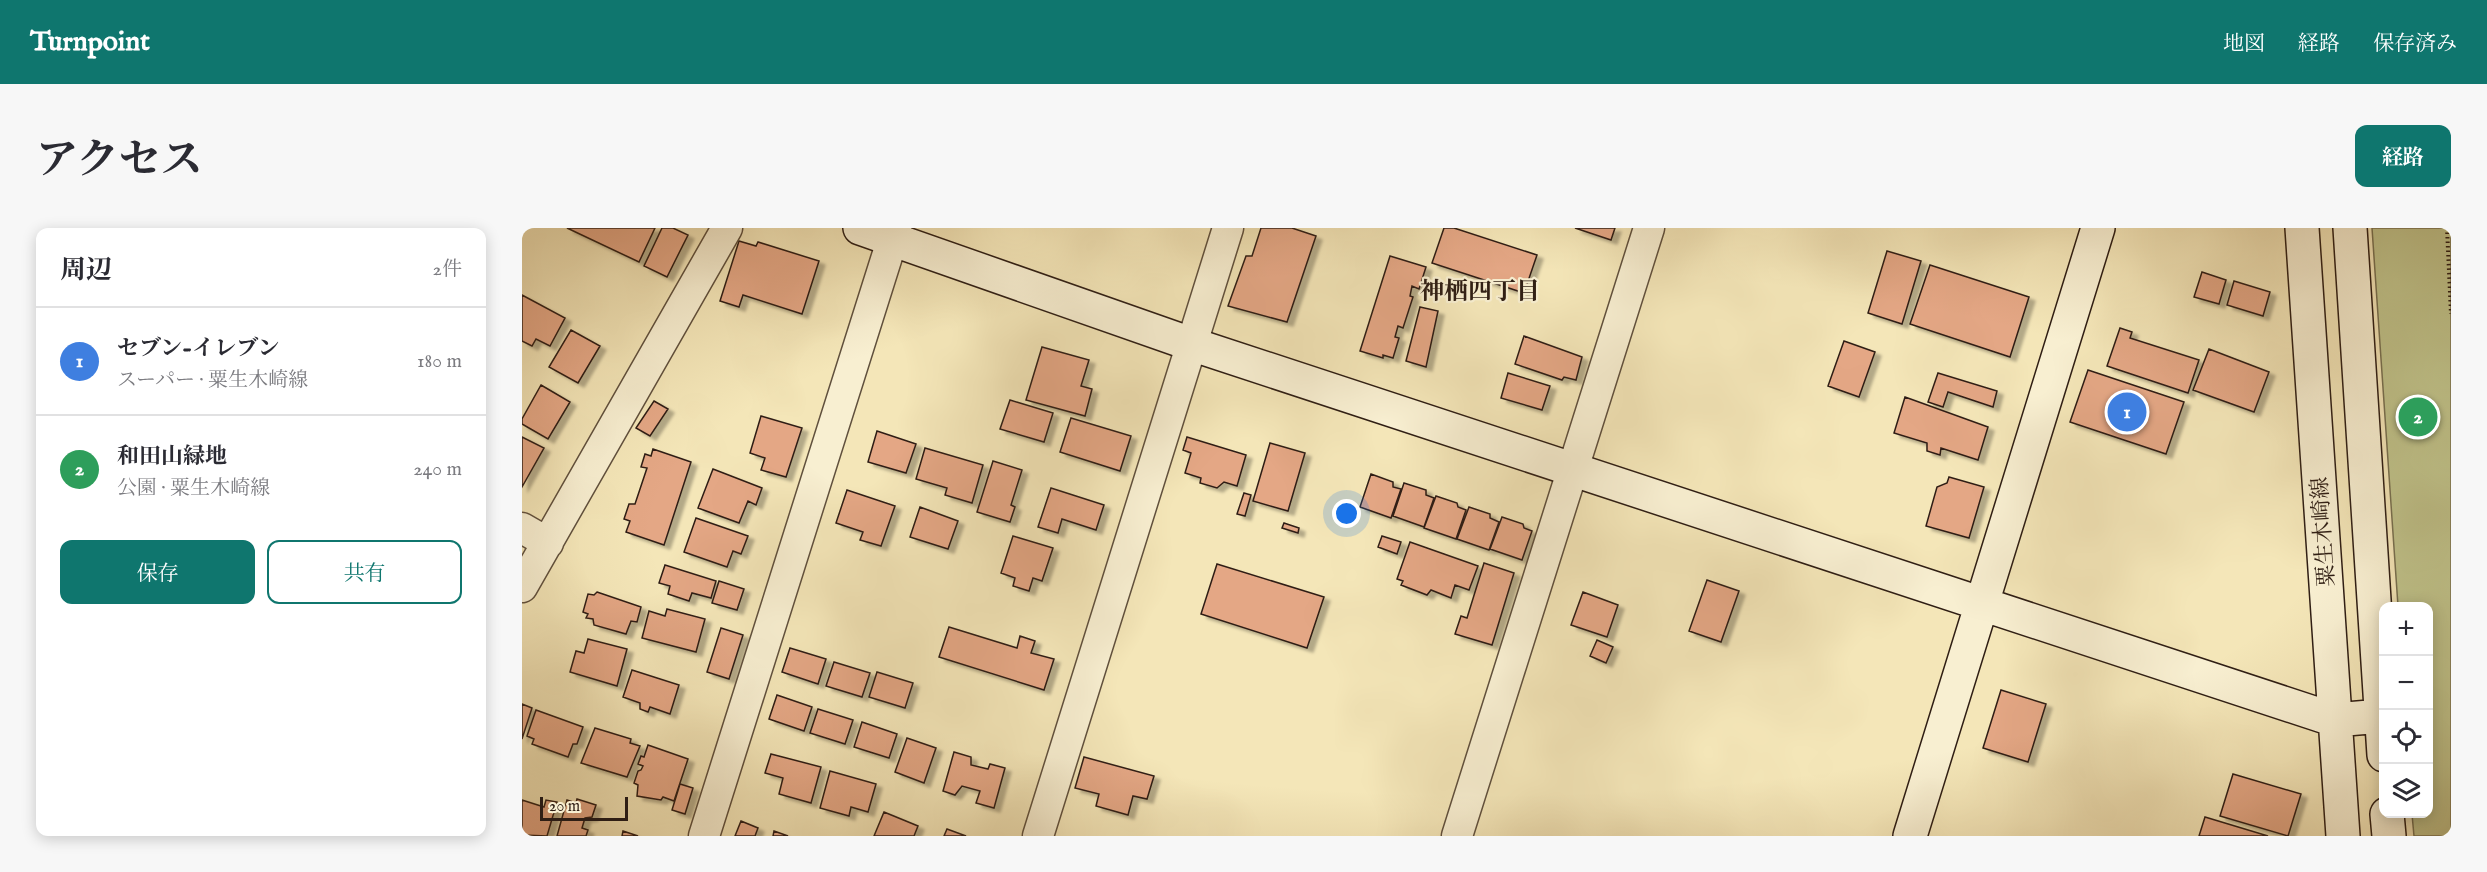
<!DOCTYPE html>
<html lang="ja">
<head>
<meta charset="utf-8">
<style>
	body { margin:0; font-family:"IM FELL English","Noto Serif JP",serif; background:#f7f7f7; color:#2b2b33 }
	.controls { position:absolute; right:18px; bottom:18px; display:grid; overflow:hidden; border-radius:12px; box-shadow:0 3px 15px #0003 }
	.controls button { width:54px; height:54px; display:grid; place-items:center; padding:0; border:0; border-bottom:2px solid #e1e1e2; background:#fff; color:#2b2b33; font:30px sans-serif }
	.scale { position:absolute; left:18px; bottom:15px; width:88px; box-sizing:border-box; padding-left:6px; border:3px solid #2f1e14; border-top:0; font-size:16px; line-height:21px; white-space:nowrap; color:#2f1e14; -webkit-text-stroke:4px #f8efd1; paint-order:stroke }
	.you { position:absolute; left:825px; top:286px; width:21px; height:21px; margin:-15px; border:4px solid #fff; border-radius:50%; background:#1a73e8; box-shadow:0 0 0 9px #1a73e833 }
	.badge { display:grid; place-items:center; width:39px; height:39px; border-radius:50%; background:#0f766e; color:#fff; font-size:20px; font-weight:700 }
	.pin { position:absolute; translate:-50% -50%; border:3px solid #fff; box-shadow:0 2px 6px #0006 }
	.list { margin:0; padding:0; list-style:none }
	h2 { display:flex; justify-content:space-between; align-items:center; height:78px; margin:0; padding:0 24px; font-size:26px }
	h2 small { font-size:20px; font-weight:400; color:#7c7c81 }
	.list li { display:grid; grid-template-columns:39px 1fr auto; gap:18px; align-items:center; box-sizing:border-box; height:108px; padding:0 24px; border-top:2px solid #e1e1e2 }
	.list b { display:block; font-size:22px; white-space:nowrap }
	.list p { margin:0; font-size:20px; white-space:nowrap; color:#7c7c81 }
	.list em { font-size:20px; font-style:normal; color:#7c7c81 }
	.actions { display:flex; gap:12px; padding:18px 24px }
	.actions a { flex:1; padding:14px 0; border:2px solid #0f766e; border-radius:12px; text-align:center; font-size:21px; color:#0f766e }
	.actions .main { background:#0f766e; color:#fff }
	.icon { flex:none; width:33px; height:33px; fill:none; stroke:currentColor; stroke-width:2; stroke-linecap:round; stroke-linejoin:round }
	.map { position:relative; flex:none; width:1929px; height:608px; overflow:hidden; border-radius:12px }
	header { display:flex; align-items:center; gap:36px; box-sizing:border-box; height:84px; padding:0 30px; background:#0f766e; color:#fff }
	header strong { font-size:28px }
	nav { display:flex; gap:33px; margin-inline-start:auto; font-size:21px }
	.intro { display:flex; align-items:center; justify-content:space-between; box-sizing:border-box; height:144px; padding:0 36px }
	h1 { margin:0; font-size:42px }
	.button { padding:15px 27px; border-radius:12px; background:#0f766e; color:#fff; font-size:21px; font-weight:700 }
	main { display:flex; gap:36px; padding:0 36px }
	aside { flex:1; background:#fff; border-radius:12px; box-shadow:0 3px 15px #0003 }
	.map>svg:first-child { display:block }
	.green { fill:#c0c38b; stroke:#787050; stroke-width:1.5 }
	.building { fill:#e4a785; stroke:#2f1e14; stroke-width:1.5; filter:url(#shadow) }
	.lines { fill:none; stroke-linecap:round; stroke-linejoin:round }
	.street-casing { stroke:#60503d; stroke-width:33 }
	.secondary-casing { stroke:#2f1e14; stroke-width:36 }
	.path { stroke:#2f1e14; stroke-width:4; stroke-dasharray:1.5 3; stroke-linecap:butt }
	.street { stroke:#f8efd1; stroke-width:30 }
	.secondary { stroke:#f8efd1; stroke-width:33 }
	.labels { text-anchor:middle; stroke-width:4.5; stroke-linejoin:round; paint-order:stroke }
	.street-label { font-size:22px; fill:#2f1e14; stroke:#f8efd1 }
	.neighbourhood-label { font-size:24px; font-weight:bold; fill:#2f1e14; stroke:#f8efd1 }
</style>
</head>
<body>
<header>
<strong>Turnpoint</strong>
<nav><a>地図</a><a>経路</a><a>保存済み</a></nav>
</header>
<div class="intro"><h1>アクセス</h1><a class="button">経路</a></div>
<main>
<aside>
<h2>周辺<small>2件</small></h2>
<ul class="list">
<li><span class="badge" style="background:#3f7fe0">1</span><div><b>セブン-イレブン</b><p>スーパー · 粟生木崎線</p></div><em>180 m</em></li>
<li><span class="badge" style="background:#2e9e5b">2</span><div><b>和田山緑地</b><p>公園 · 粟生木崎線</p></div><em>240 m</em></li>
</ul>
<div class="actions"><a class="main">保存</a><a>共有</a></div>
</aside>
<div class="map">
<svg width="1929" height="608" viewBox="0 0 1929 608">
	<defs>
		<filter id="shadow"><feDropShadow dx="6" dy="4" stdDeviation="1.5" flood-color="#0004"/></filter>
	</defs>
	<rect width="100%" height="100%" fill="#f4e6b8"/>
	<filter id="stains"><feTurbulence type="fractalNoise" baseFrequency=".00333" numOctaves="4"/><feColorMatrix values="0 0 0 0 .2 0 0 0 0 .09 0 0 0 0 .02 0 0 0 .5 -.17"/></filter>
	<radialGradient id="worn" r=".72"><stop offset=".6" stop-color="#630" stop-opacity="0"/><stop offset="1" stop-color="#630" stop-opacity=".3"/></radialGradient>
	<path class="green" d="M1850 0H1929V608H1892L1890 586H1906V379L1876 378Z"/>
	<path class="building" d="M45 0H133L117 34Z
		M140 0H151L166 7 145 49 122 38Z
		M739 0H770L794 8 765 94 706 78 724 28H730Z
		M922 0H932L1015 27 1002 65 910 35Z
		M1053 0H1093L1089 12Z
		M217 13 234 18 236 14 297 33 280 86 221 67 217 79 198 73Z
		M1365 23 1399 33 1380 96 1346 85Z
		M868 28 904 39 897 61 890 58 888 68 891 69 881 100 876 98 873 109 877 110 871 130 861 127V130L838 123Z
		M1408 37 1507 69 1488 129 1388 96Z
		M1680 44 1704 52 1697 76 1672 69Z
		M1712 53 1748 64 1741 88 1705 77Z
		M0 67 43 90 28 118 14 111 10 118 0 113Z
		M898 79 916 83 904 139 884 133Z
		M1598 100 1610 104 1608 110 1677 132 1666 165 1585 138Z
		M49 102 78 118 56 155 27 139Z
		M1002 108 1060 129 1054 152 1042 149 1040 152 993 136Z
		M1322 113 1353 124 1337 169 1306 158Z
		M520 119 567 132 559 158 570 161 563 188 504 172Z
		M1687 121 1747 144 1732 184 1671 162Z
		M1566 142 1662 174 1644 226 1548 194Z
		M986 145 1028 158 1020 182 979 170Z
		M1416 145 1475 163 1471 179 1426 164 1421 179 1406 174Z
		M19 157 48 174 26 211 0 196V191Z
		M1383 169 1466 199 1456 232 1419 220 1418 227 1405 223V215L1372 205Z
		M488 172 531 185 522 214 478 201Z
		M132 173 146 181 128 208 114 200Z
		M239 188 280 200 264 249 239 242 243 230 228 225Z
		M549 190 609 208 598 243 538 224Z
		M355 203 394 216 384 245 346 234Z
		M0 209 22 220 0 259Z
		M665 209 724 227 715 258 702 254 695 260 678 255 679 250 663 245 669 225 661 222Z
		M748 215 783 225 766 283 731 273Z
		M403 220 461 237 450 275 423 267 425 260 394 251Z
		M131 221 169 234 142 317 104 304 108 293 102 291 107 276H113L125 240 119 239 123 226 129 228Z
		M471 233 500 242 489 277 493 279 488 294 455 284Z
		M191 241 240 260 234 277 226 273 217 295 176 280Z
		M849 246 871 254V259L879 261 869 290 838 279Z
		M1427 249 1462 259 1447 310 1404 298 1415 259 1425 255Z
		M882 255 904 262V267L912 270 902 299 871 288Z
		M529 260 582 277 574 302 540 291 536 305 516 299Z
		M325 262 373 278 359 318 338 312 341 304 314 295Z
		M722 265 729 267 723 288 715 286Z
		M914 268 935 275 936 279 944 282 934 311 902 300Z
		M398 279 436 293 426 321 388 309Z
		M947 279 968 286V290L977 294 967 322 935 311Z
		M980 289 1001 296 1002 300 1010 303 1000 332 968 321Z
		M174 290 226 308 219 326 211 323 205 339 162 324Z
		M762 295 777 300 776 305 760 300Z
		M491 308 531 320 520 353 511 350 507 363 491 358 493 350 479 345Z
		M860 308 879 314 875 326 856 319Z
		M888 314 956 338 947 362 933 357 929 370 909 362 905 367 879 357 881 353 875 351Z
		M962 335 992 345 970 417 933 406 939 388 945 390Z
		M695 336 802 369 785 420 679 386Z
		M143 337 194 353 189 370 170 365 167 373 146 366 148 358 137 355Z
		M1185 352 1217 363 1199 414 1167 403Z
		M197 353 222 361 215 382 190 375Z
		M75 364 119 379 115 394 109 393 104 406 72 397 71 391 64 390 66 386 61 384 66 366 72 367Z
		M1061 364 1096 377 1085 409 1049 397Z
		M145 381 183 391 174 424 120 410 127 383 143 388Z
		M427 399 495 420 498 408 513 413 509 425 532 431 522 462 417 429Z
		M199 400 221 407 207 451 185 444Z
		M66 411 105 421 95 458 48 444 54 423 62 425Z
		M1075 412 1091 419 1084 435 1068 428Z
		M268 420 304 431 296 456 260 444Z
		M312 434 348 445 340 469 304 458Z
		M110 442 157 457 148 486 128 479 126 484 118 481V475L101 469Z
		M355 444 391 455 383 480 347 469Z
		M1479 462 1524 476 1506 534 1461 520Z
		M255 467 290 479 282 503 247 491Z
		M0 476 10 480 0 511Z
		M296 481 331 492 323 516 288 505Z
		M14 482 61 499 55 516H51L46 529 10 516 12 511 5 508Z
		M340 494 375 506 367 530 332 519Z
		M73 500 109 511 108 515 118 518 105 549 59 535Z
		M385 510 414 520 402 555 373 544Z
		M126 517 166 531 152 573 141 569 139 572 115 568 116 557 112 555 116 543 119 542 121 538 116 536 119 528 122 529Z
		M432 524 449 529V537L466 541 468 536 483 540 472 580 454 575 458 563 440 558 433 567 421 563Z
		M249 526 299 539 289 575 257 566 261 550 243 545Z
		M562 529 632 548 625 571 611 568 606 587 574 578 577 566 553 560Z
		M308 543 354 556 346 584 329 579 327 588 298 580Z
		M1711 546 1779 566 1766 608 1698 588Z
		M158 556 171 560 163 586 150 582Z
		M55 571 74 577 70 589 63 590 60 600 66 602 64 608H35L45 572 54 575Z
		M0 572 22 579 24 572 35 574 25 608 0 607Z
		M362 584 396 598 392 608H352Z
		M1683 589 1746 608H1677Z
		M219 593 236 600 233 608H213Z
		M425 601 444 608H422Z
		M101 603 116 608H100Z
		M252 603 266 608H251Z"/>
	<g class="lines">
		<defs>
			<path id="street" d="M0 300 26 315
				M0 359 205 0
				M182 608 374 0
				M516 608 706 0
				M935 608 1127 0"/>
			<path id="secondary" d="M338 0 669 116 1813 492 1859 488
				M1780 0 1821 608
				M1828 0 1862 527
				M1865 586 1867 608
				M1388 608 1576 0"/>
		</defs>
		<use href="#street" class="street-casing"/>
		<use href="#secondary" class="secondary-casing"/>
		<path class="path" d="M1925 0 1929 86"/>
		<use href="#street" class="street"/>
		<use href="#secondary" class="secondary"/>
	</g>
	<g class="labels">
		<g class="street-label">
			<text transform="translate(1800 304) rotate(-94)" y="8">粟生木崎線</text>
		</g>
		<g class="neighbourhood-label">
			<text x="958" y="71">神栖四丁目</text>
		</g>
	</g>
	<rect width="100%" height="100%" filter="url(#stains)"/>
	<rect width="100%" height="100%" fill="url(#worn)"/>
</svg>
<div class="controls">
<button>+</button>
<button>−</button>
<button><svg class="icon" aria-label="locate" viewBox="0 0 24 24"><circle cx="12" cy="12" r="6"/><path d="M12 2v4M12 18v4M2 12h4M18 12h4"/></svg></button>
<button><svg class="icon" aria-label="layers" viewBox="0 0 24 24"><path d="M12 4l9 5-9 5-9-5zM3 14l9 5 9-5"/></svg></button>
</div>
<div class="scale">20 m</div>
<div class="you"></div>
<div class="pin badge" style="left:1605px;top:184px;background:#3f7fe0">1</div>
<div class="pin badge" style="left:1896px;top:189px;background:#2e9e5b">2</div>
</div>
</main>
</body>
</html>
